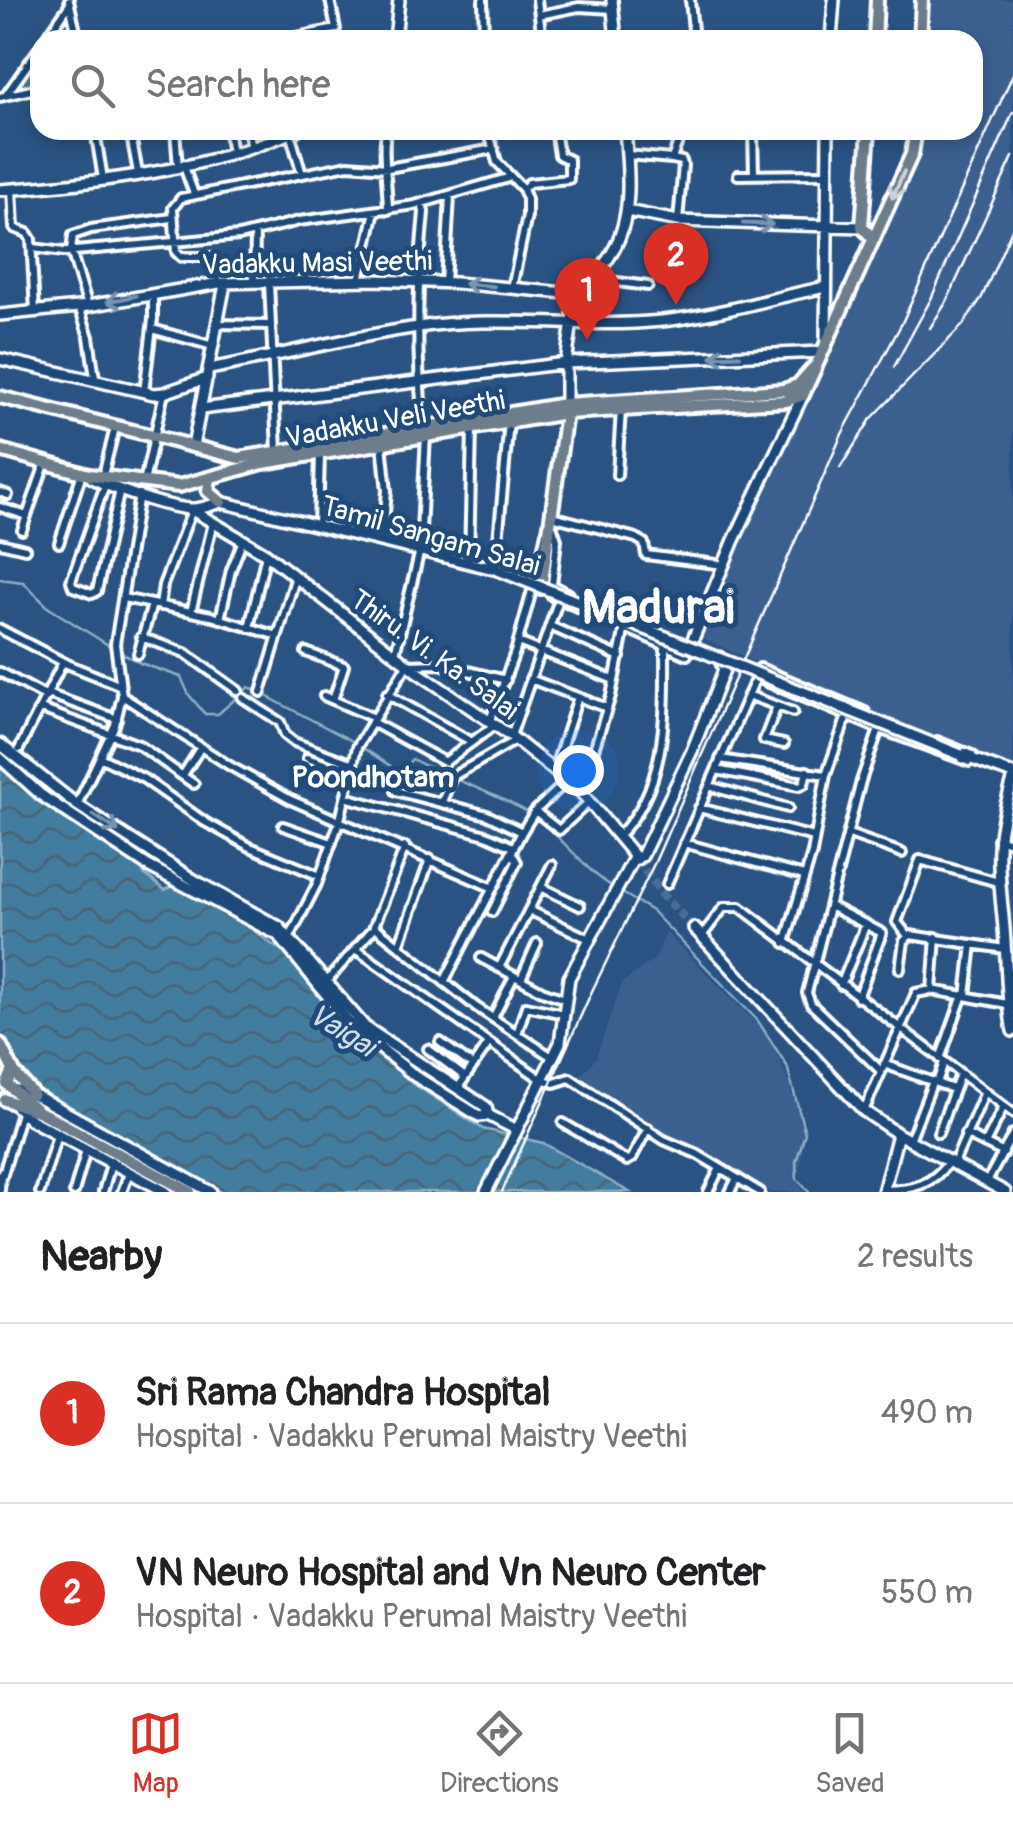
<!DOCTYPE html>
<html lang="en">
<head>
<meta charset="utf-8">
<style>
	body { margin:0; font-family:Pangolin,sans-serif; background:#f6f6f6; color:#202124 }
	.you { position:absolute; left:578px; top:770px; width:35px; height:35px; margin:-25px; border:8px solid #fff; border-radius:50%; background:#1a73e8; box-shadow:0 0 0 15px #1a73e833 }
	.badge { display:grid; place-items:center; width:65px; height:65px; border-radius:50%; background:#d93025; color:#fff; font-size:32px; font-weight:700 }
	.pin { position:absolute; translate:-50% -82px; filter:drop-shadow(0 2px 5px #0008) }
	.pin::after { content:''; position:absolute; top:52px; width:35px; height:30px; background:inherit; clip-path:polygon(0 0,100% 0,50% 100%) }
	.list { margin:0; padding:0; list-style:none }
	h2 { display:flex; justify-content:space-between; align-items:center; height:130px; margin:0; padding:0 40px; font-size:42px }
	h2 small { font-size:32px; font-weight:400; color:#757577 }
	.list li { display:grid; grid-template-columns:65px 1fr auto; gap:30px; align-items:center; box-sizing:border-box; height:180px; padding:0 40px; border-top:2px solid #e0e0e0 }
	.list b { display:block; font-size:38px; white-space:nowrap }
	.list p { margin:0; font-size:32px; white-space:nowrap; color:#757577 }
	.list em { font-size:32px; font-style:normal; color:#757577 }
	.icon { flex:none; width:55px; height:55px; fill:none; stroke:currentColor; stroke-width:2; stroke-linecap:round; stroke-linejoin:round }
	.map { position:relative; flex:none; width:1013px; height:1192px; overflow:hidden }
	.search { position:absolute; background:#fff; box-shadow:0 5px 15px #0003; left:30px; right:30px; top:30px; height:110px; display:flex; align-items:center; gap:25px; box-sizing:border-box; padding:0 35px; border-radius:30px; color:#757577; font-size:38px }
	.sheet { height:490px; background:#fff }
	nav { display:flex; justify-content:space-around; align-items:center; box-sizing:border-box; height:140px; border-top:2px solid #e0e0e0; background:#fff; font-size:28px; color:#757577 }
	nav a { display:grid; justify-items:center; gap:5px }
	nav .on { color:#d93025 }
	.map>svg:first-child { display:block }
	.built { fill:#3b6190 }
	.green { fill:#4d7c87; stroke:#a6bec3; stroke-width:2.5 }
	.water { fill:url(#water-waves); stroke:#8eb0c5; stroke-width:2.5 }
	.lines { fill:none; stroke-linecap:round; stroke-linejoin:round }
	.stream { stroke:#8eb0c5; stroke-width:2.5 }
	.secondary-tunnel { stroke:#4a6d96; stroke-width:9; stroke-dasharray:9 4.5; stroke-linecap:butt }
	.street-casing { stroke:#fff; stroke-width:14 }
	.secondary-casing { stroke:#fff; stroke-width:16 }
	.primary-casing { stroke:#fff; stroke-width:18 }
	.street { stroke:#1f4a7a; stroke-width:6 }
	.secondary { stroke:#1f4a7a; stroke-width:9 }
	.primary { stroke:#6d7d8c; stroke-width:10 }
	.rail { stroke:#fff; stroke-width:2.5 }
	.secondary-bridge-casing { stroke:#fff; stroke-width:16; stroke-linecap:butt }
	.secondary-bridge { stroke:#1f4a7a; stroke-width:9 }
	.oneway { stroke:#ccd2d7 }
	.oneway2 { stroke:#7992af }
	.labels { text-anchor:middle; stroke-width:10; stroke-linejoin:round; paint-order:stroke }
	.street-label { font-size:28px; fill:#fff; stroke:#1f4a7a }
	.neighbourhood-label { font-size:30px; font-weight:bold; fill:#fff; stroke:#1f4a7a }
	.water-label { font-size:30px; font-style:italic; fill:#d0dee7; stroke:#1f4a7a }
	.town-label { font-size:48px; font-weight:bold; fill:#fff; stroke:#1f4a7a }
</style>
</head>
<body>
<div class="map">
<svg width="1013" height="1192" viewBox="0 0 1013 1192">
	<defs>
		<pattern id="water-waves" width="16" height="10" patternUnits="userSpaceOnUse" patternTransform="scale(2.5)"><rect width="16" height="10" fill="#437b9e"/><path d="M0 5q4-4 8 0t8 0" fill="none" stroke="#486475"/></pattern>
	</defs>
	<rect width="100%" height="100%" fill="#2a5383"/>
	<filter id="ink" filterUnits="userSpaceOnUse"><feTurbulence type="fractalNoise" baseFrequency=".01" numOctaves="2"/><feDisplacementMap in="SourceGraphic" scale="20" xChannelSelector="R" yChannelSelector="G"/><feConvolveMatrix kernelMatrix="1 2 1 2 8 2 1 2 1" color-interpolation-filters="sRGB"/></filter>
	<g filter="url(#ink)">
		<path class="built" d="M924 0H1013V768L889 722 702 638 746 530 811 397 869 264 913 151 917 130H973V40H922Z
			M666 933 772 1039 806 1133 797 1178 803 1192H771L668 1138 577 1080 596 1058 622 983 655 959Z"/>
		<path class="green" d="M40 53V83L12 91Z"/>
		<path class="water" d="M0 765 66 817 145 868 143 873 165 890 174 886 255 927 254 931 277 948 284 945 327 1002 322 1007 340 1027H349L412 1083 483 1129 543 1143 629 1192H218L56 1104 23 1074 0 1034Z"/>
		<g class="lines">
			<path class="stream" d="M0 579 23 582 49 608 113 648
				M120 652 140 663 181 677 189 695 205 714H218L249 687 352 741 400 772 412 759C449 779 499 794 532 815 563 836 581 868 613 887
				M619 891 652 911 758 1021 787 1066 805 1133 796 1162 797 1179 809 1192"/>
			<path class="secondary-tunnel" d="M637 859 662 895 694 928"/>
			<defs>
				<path id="street" d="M69 0 78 40
					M483 0 484 40
					M537 0 542 40
					M690 0 694 40
					M539 15 579 7 613 9
					M45 40 70 4
					M281 40 336 29 330 0
					M6 95 40 47
					M0 97 40 88
					M95 130 103 179
					M130 130 138 173
					M175 130 178 167
					M228 130 232 153
					M248 130 252 148
					M387 130C381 144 388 190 388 210
					M488 130 497 162 523 189 527 199V216L512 288
					M753 130 754 175
					M290 133 302 174
					M627 155 672 159 682 130
					M672 159 682 161 683 165 678 221
					M183 164 194 194
					M738 175 827 174
					M12 189 14 228 27 233 31 239 35 311
					M523 189 529 183 569 179V160L559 155 555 130
					M422 203 424 212C417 283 416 354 423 425
					M33 248 64 252 239 236 299 221 415 205 508 178
					M599 271 610 281 648 286
					M359 280 375 211
					M254 282 255 233
					M219 283 215 264 210 257H181L176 252 173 208 181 198 348 165 388 168 494 149
					M269 283 277 451
					M445 283 450 196
					M88 306 71 251 73 235 91 229 172 218
					M79 307 89 337 95 378
					M217 324 269 325
					M152 329 213 346
					M144 392 153 319V294
					M382 444 387 491 382 542
					M103 475 115 428
					M617 475 621 409
					M144 482 164 393
					M105 485 71 581 73 587 92 594 97 591 120 490
					M0 492 8 495
					M0 507 27 516
					M552 516 636 538 644 543 646 555 724 565
					M318 526 320 454
					M553 528 557 540 552 585 569 594
					M22 530 45 464
					M0 543 25 549
					M59 543 82 473
					M469 563 472 428
					M496 563 509 421
					M483 564 496 563 532 575 537 573 546 533
					M552 596 687 655 690 645
					M123 598 211 616 278 636
					M160 606 163 585 192 510
					M191 612 213 523
					M220 619 231 570 243 540
					M550 626 620 657
					M249 628 266 554
					M0 629 67 664 121 686
					M141 637 185 653 238 691
					M518 642 614 680
					M306 652 344 666 333 700
					M138 654 152 604
					M395 654 420 550 426 435
					M0 672 47 697
					M755 677 879 729 969 762
					M530 679 607 708
					M261 692 295 579
					M48 694 117 719
					M387 694 472 742
					M748 695 793 712
					M122 696 230 766 291 800 491 887
					M324 696 374 718
					M243 698 280 722 285 735 294 742 353 764
					M777 706 764 740 784 744
					M41 709 139 745 194 784
					M490 720 515 652 533 587 536 589
					M372 722 445 762 496 724
					M879 729 861 781 807 993 811 1004 881 1071
					M511 736 559 599
					M937 741 972 755
					M19 749 63 662
					M100 757 144 779 205 822 250 847 320 876
					M307 758 351 773
					M720 759 826 775
					M554 770 578 697
					M716 770 799 786 804 784 807 771
					M183 775 201 747
					M709 786 788 808
					M396 791 487 815 522 832
					M581 791 611 696 625 627
					M345 797 486 835 513 847
					M442 802 452 777 516 740
					M77 805 115 725 122 696 115 644 139 494
					M699 808 814 837
					M535 811 559 830 589 802
					M283 826 332 843
					M849 834 902 853
					M618 836C669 788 665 709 665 645
					M998 839 1013 842
					M684 843 804 876
					M667 884 760 668 865 712
					M541 887 580 906
					M830 906 882 933 858 998
					M529 910 589 939
					M492 912 517 862 511 852
					M374 926 476 1007 552 1057
					M702 936 724 907H740L1013 1113
					M908 936 897 922 920 860 998 882
					M290 937 317 884 340 820 357 747 407 665 439 664 506 680
					M785 943 812 853 826 775 847 716
					M399 946 430 859
					M357 950 541 1079 554 1083 570 1078 664 1140 697 1154 760 1192
					M481 958 542 991 565 999
					M499 968 552 865
					M900 969 904 941 910 935 1005 949
					M521 979 537 943
					M326 982 373 929 405 847
					M444 982 522 832 535 811 567 781
					M841 985 866 924
					M932 990 936 937
					M966 996 972 944
					M493 1018 514 976
					M517 1034 526 1006 564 1014
					M440 1042 473 1066
					M428 1049 465 1077
					M940 1059 963 995
					M884 1064 953 1089
					M937 1083 944 1062
					M457 1089 489 1043
					M864 1111 916 993 932 990 1007 1004
					M563 1123 627 1161 632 1158 648 1128
					M938 1133 960 1074
					M965 1134 1004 1153
					M910 1140 933 1081
					M985 1144 1004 1106
					M954 1163 985 1092
					M3 1174 21 1113
					M988 1180 1013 1134
					M0 1190 1 1173
					M883 1190C914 1190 933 1185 950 1160
					M40 1192 57 1135
					M74 1192 86 1150
					M103 1192 111 1164
					M122 1192 129 1173
					M708 1192 720 1168
					M730 1192 736 1180"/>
				<path id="secondary" d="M612 0 616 40
					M395 40 399 0
					M831 40 834 0
					M0 190C99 183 206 171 297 130
					M627 211 678 221 862 227
					M576 294C587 283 600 272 608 259 634 222 629 173 625 130
					M0 315 88 306 219 283 374 280 456 283 576 294
					M826 342 828 130
					M0 359 154 394 164 393 207 378
					M209 369C279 356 348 337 418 327 499 315 581 329 662 321 718 315 771 298 826 287
					M201 409 566 363 822 352
					M566 410V363L576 294
					M193 446 225 284
					M91 477C112 489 166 507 190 509 200 510 211 505 221 502L498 570
					M192 510 266 554 416 671 511 736 581 792 637 859
					M696 647 691 644 734 540 803 395
					M0 744 77 805 194 880 279 927 365 1027 486 1107 488 1115
					M961 755 1013 774
					M0 758 41 795 148 866 278 935 350 1024 415 1076 479 1116 488 1115 517 1130
					M1013 780C993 845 998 863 1004 928 1007 963 1006 997 1013 1031
					M642 856 692 751 724 670 719 657
					M694 928 864 1111 898 1134 1005 1192
					M12 1089 33 1094 211 1192
					M14 1104 31 1120 166 1192
					M486 1192 560 1043 569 978 635 856
					M883 1192 898 1134"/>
				<path id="primary" d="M875 40 877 0
					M920 40 922 0
					M869 130 862 227 874 239
					M784 390 798 385 813 368
					M803 395 912 154 916 130
					M0 397 239 458 565 404 783 390 802 395
					M0 450 89 475 179 486 263 463 566 413 786 401 803 395
					M210 478 208 491 221 502
					M541 588 566 413
					M0 1044 13 1070 7 1084
					M13 1071 33 1094
					M9 1086 35 1108
					M5 1100 40 1112 190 1192"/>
			</defs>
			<use href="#street" class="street-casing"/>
			<use href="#secondary" class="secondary-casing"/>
			<use href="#primary" class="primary-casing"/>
			<use href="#street" class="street"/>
			<use href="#secondary" class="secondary"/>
			<use href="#primary" class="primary"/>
			<path class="rail" d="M930 328 947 301 1013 157
				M894 367 931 299 1013 112
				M840 468 871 419 963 325 982 297 1013 227
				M502 1192 592 991 655 862 842 434 902 323 1013 74"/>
			<defs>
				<path id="secondary-bridge" d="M498 570 961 755"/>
			</defs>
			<use href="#secondary-bridge" class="secondary-bridge-casing"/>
			<use href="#secondary-bridge" class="secondary-bridge"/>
		</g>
		<defs><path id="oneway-shaft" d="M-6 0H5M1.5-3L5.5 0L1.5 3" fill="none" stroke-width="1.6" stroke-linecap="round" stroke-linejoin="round" transform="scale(2.5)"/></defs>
		<use class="oneway" href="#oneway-shaft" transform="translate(898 185) rotate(114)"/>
		<g class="oneway2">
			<use href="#oneway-shaft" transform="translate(758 224) rotate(2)"/>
			<use href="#oneway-shaft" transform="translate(479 285) rotate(-175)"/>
			<use href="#oneway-shaft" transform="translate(121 299) rotate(168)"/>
			<use href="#oneway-shaft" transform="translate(725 356) rotate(178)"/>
			<use href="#oneway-shaft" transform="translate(106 823) rotate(33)"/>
		</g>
	</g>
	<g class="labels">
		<g class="street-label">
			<text transform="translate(317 262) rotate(-1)" y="10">Vadakku Masi Veethi</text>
			<text transform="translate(395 418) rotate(-10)" y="10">Vadakku Veli Veethi</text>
			<text transform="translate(431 535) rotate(16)" y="10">Tamil Sangam Salai</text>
			<text transform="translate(435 654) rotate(36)" y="10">Thiru. Vi. Ka. Salai</text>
		</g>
		<g class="neighbourhood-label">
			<text x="373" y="787">Poondhotam</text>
		</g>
		<g class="water-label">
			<text transform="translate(342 1030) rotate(32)" y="10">Vaigai</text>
		</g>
		<g class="town-label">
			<text x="658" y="623">Madurai</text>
		</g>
	</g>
</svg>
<div class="you"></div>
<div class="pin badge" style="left:587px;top:340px">1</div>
<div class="pin badge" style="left:676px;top:305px">2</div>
<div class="search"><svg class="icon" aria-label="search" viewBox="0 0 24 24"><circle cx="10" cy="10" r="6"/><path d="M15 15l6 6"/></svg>Search here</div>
</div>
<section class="sheet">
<h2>Nearby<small>2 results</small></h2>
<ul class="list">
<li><span class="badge">1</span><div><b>Sri Rama Chandra Hospital</b><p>Hospital · Vadakku Perumal Maistry Veethi</p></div><em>490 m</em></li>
<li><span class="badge">2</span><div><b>VN Neuro Hospital and Vn Neuro Center</b><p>Hospital · Vadakku Perumal Maistry Veethi</p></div><em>550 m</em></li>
</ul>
</section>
<nav>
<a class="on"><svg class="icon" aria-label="map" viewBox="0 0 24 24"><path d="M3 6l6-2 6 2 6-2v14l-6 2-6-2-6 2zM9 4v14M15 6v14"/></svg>Map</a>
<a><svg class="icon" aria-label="directions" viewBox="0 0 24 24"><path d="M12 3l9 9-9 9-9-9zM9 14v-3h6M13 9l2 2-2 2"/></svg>Directions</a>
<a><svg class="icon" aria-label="saved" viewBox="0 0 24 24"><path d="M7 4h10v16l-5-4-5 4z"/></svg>Saved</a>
</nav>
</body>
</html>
